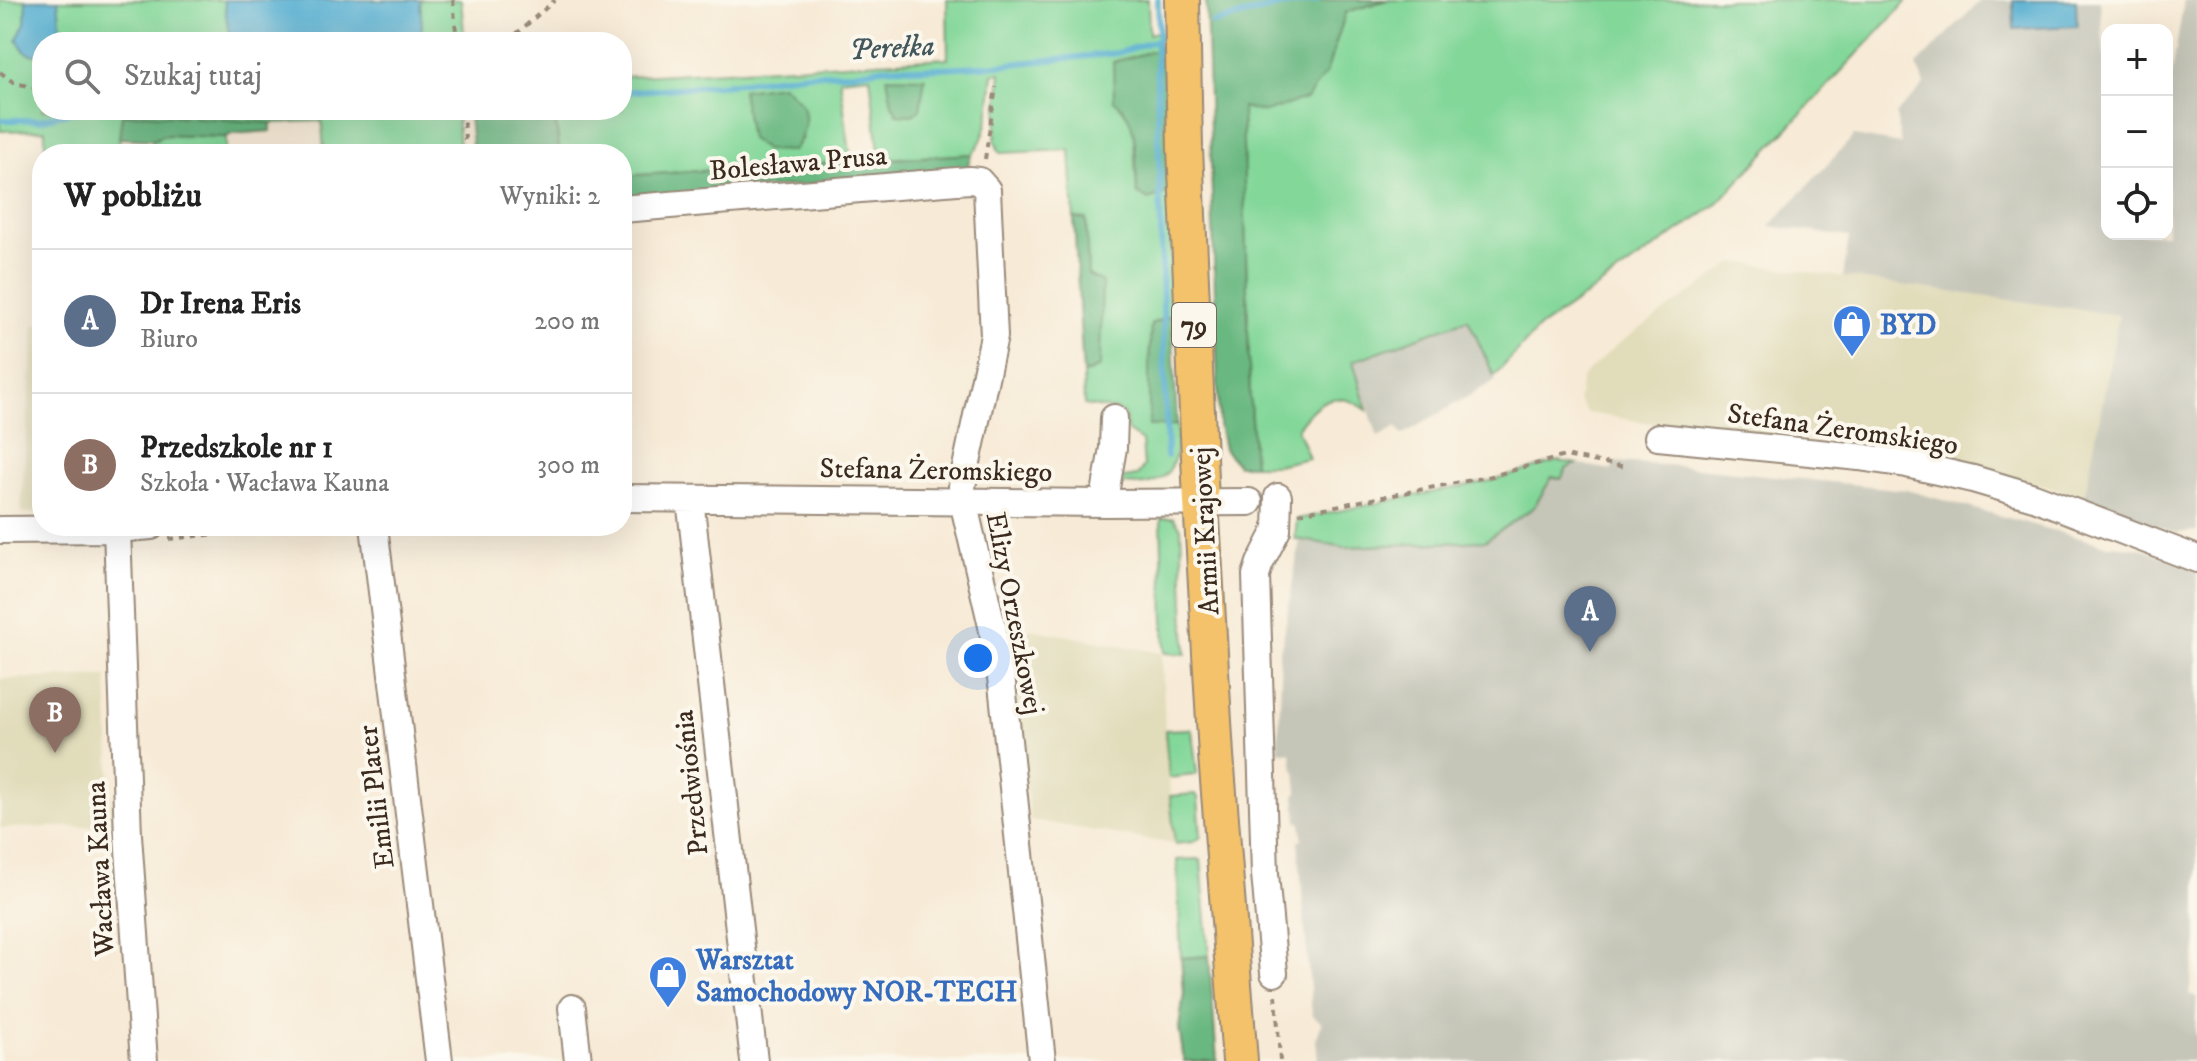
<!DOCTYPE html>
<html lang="pl">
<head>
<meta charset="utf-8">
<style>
	body { margin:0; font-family:"IM FELL DW Pica",serif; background:#f6f6f6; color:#222 }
	.controls { position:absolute; right:24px; top:24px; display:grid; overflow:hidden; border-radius:16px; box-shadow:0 8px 32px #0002 }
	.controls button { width:72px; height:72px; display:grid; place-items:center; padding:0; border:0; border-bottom:2px solid #e0e0e0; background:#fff; color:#222; font:40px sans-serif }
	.you { position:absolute; left:978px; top:658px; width:28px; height:28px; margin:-20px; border:6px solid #fff; border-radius:50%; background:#1a73e8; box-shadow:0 0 0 12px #1a73e833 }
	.badge { display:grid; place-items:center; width:52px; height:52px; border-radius:50%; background:#0b8043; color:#fff; font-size:26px; font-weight:700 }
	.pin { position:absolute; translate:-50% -66px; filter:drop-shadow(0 2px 4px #0008) }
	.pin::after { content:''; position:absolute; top:42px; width:28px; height:24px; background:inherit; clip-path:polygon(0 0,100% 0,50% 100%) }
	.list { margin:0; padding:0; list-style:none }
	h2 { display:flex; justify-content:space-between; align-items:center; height:104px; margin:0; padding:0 32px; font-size:34px }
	h2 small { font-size:26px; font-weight:400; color:#767676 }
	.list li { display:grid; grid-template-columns:52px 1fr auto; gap:24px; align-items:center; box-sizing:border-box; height:144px; padding:0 32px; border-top:2px solid #e0e0e0 }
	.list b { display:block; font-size:30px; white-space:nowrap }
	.list p { margin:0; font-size:26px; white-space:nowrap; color:#767676 }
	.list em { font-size:26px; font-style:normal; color:#767676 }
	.icon { flex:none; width:44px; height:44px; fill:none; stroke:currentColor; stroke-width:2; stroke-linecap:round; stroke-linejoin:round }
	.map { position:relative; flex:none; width:2197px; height:1061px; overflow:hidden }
	.search { position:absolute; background:#fff; box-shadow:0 8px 32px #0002; left:32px; top:32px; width:600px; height:88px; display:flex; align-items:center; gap:20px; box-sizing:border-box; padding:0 28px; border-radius:32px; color:#767676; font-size:30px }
	.panel { position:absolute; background:#fff; box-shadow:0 8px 32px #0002; left:32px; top:144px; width:600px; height:392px; border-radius:32px }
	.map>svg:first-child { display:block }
	.built { fill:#e1dcba }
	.industrial { fill:#c5c5b8 }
	.green { fill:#82d799; stroke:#5e805c; stroke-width:2; fill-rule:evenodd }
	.forest { fill:#69b881; stroke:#527150; stroke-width:2 }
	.water { fill:#53add0; stroke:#476c77; stroke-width:2 }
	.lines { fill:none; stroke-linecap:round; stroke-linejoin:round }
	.stream { stroke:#53add0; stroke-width:6 }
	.minor-casing { stroke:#998a7a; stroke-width:30 }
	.major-casing { stroke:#998a7a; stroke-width:38 }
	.path { stroke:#998a7a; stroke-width:4; stroke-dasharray:6 6; stroke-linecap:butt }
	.minor { stroke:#fff; stroke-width:26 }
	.major { stroke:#f3c26a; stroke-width:34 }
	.labels { text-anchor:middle; stroke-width:8; stroke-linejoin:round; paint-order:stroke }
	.shield { fill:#fbf7ec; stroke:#75685c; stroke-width:2 }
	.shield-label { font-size:26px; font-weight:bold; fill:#3b2a1e }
	.street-label { font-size:28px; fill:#3b2a1e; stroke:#fbf7ec }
	.shop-label { font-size:28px; font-weight:bold; fill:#366cbe; stroke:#fbf7ec; text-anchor:start }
	.water-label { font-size:30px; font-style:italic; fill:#43585c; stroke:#fbf7ec }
</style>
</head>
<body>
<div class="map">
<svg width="2197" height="1061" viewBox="0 0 2197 1061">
	<rect width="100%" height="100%" fill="#fbf7ec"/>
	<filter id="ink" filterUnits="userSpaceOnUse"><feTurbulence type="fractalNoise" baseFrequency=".0125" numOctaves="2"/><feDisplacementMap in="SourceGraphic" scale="16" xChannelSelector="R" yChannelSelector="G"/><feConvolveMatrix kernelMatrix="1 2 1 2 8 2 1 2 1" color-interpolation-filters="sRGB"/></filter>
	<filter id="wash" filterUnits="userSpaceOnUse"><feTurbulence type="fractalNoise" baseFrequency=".006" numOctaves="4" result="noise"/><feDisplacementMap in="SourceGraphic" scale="32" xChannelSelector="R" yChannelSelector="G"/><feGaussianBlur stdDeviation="1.8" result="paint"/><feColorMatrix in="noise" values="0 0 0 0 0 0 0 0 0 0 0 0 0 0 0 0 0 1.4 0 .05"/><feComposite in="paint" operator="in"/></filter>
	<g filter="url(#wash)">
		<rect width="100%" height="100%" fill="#f7ead6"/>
		<path class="built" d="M1735 262 2120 315 2085 497 1983 468 1889 447 1657 424 1587 413 1578 400 1583 376 1618 344Z
			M34 325H42V513H21Z
			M1008 625 1162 653 1165 736 1175 844 1030 820Z
			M107 676 112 826 0 828V679Z"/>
		<path class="industrial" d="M1981 0H2100L2107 104V234H2167V103L2184 0H2197V531L2177 533 2083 505 2119 315 1843 277 1849 237 1770 226 1854 136 1901 144 1896 114 1924 85 1917 65Z
			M1468 319 1496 380 1402 435 1397 427 1378 437 1353 362Z
			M1614 462 1679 466 1906 490 2102 544 2139 548 2197 570V942L2189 994 2197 997 2195 1034 2197 1035V1061H1318L1316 1039 1322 1023 1312 1015 1298 841 1302 840V834L1301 823 1297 821 1295 795 1298 792 1296 772 1293 768 1291 753 1278 751 1281 678 1279 653 1283 641 1300 539 1346 547 1534 507 1552 477 1563 473 1570 466 1577 464 1612 470Z"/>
		<path class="green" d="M0 0H461L465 42H42V110H457L459 154H324L322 121 271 123 146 114 122 115 118 154H45V130L0 131Z
			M947 0H1148L1149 34 1157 32 1160 49 1113 62 1119 104 1133 124 1137 193 1149 200 1170 192 1172 315 1151 324 1149 367V426L1177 425C1180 470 1165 491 1118 483L1119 479 1137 476 1144 466 1142 441 1128 432 1124 415 1116 410 1084 405 1083 374 1100 367 1088 275 1086 220 1074 218 1070 150 1000 153 995 141 1001 73 993 74C990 100 991 134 972 154L880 159 870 76 840 79 851 161 622 176V154H560L554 110H622V77L948 58ZM782 85 805 121 802 138 793 151 742 90Z
			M1387 0H1908L1716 205 1539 328 1494 376 1468 319 1353 361 1367 410C1336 388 1317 399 1297 429L1309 458 1276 465H1254L1250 402 1242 107 1265 112 1326 73 1346 12Z
			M164 135 226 137V154H152L153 140Z
			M1558 461 1577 464 1567 468 1561 479 1552 477 1534 507 1485 541 1346 547 1295 539 1297 519 1495 480Z
			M1161 518H1173L1181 528 1186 654 1165 653Z
			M1189 729 1192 731 1197 773 1194 775 1169 778 1165 730Z
			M1196 794 1198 798 1201 837 1193 842 1175 844 1170 796Z
			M1197 859 1201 860 1209 956 1181 958 1177 860Z"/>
		<path class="forest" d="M1206 0H1387L1346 12 1326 73 1306 99 1265 112 1242 107 1250 402 1254 465H1238L1224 449 1219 425Z
			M1160 49 1163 60 1170 192 1149 200 1137 193C1135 165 1141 117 1114 101L1113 62Z
			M887 77 925 78 920 109 913 115 897 114 892 104Z
			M782 85C788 91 798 98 802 105 810 121 802 138 793 151L766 150 750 139 742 90Z
			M554 110 560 154H473L469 116Z
			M146 114 271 123V131L232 134 226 137 164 135 153 140 119 138 122 115Z
			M972 154 965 172 622 200V176Z
			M1074 218 1086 219 1088 275 1102 282 1100 367 1083 374Z
			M1172 315 1177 425 1149 426V367L1151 324Z
			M1209 956 1217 1061H1184L1179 1028 1184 993 1181 958Z"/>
		<path class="water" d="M26 0H58L62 42H42V56C28 55 23 52 17 39L25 23Z
			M224 0H420L422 27 418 41 415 42H230Z
			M2013 0H2076L2077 26 2014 29Z"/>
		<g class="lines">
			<path class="stream" d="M1158 0 1159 39
				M1213 23 1279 6 1317 0
				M1156 41 1167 456
				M622 92 720 85 807 74 854 73 881 68 902 67 919 69 1000 65 1118 53 1163 38
				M0 120H39L80 110"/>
		</g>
	</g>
	<g filter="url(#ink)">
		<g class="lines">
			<defs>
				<path id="minor" d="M622 209 969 180 979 181 987 190 994 336 962 486 963 501 992 626 1002 684 1042 1061
					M1658 437 1859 457 1907 464 1973 479 2034 497 2197 559
					M622 498 1107 503 1249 502
					M690 499 754 1061
					M1107 503 1106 488 1113 448 1114 418
					M374 526 439 1061
					M117 529 128 835 144 1061
					M0 530 117 529 151 526
					M1274 973 1265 874 1256 575 1260 563 1277 530 1278 497
					M572 1008 578 1061"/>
				<path id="major" d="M1182 0 1185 148 1201 501 1216 755 1240 1061"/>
			</defs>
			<use href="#minor" class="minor-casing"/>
			<use href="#major" class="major-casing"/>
			<path class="path" d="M453 0 457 42
				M507 42 555 0
				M0 72 13 82 42 90
				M463 110 466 154
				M985 159 996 87
				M1299 513 1492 476 1565 456 1626 467
				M169 539 235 532 318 526
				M1276 995 1280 1061"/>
			<use href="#minor" class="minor"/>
			<use href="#major" class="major"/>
		</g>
	</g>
	<defs>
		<symbol id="shop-pin" viewBox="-11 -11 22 30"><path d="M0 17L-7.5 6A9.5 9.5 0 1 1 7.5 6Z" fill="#3f7fe0" stroke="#fbf7ec"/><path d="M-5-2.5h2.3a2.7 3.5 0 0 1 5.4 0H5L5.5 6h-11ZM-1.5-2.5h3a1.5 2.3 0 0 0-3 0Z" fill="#fff"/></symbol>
	</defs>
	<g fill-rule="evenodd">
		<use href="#shop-pin" x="1830" y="302" width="44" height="60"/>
		<use href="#shop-pin" x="646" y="953" width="44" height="60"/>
	</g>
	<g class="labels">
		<rect class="shield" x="1172" y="303" width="44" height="44" rx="6"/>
		<g class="shield-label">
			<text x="1194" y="334">79</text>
		</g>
		<g class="street-label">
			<text transform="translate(798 162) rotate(-5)" y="10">Bolesława Prusa</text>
			<text transform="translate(1843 428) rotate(8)" y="10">Stefana Żeromskiego</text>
			<text transform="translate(936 469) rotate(1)" y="10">Stefana Żeromskiego</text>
			<text transform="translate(1204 531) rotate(-93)" y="10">Armii Krajowej</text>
			<text transform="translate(1016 613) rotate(79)" y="10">Elizy Orzeszkowej</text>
			<text transform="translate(690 783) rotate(-96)" y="10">Przedwiośnia</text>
			<text transform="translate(375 797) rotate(-97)" y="10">Emilii Plater</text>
			<text transform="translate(99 869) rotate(-93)" y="10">Wacława Kauna</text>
		</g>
		<g class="shop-label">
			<text x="1880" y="334">BYD</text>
			<text x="696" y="969">Warsztat<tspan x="696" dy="32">Samochodowy NOR-TECH</tspan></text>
		</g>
		<g class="water-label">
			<text transform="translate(892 47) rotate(-3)" y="10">Perełka</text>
		</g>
	</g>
</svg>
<div class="controls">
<button>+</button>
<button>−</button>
<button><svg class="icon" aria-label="locate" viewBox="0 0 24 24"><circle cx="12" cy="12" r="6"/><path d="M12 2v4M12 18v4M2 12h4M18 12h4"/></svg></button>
</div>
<div class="you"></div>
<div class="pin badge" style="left:1590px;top:652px;background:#5c6f8a">A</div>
<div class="pin badge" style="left:55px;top:753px;background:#8d6e63">B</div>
<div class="search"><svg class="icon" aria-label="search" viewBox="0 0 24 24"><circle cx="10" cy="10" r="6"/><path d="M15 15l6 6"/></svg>Szukaj tutaj</div>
<section class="panel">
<h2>W pobliżu<small>Wyniki: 2</small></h2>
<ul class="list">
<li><span class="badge" style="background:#5c6f8a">A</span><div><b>Dr Irena Eris</b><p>Biuro</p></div><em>200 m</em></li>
<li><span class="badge" style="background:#8d6e63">B</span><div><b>Przedszkole nr 1</b><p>Szkoła · Wacława Kauna</p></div><em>300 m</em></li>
</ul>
</section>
</div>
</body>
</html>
